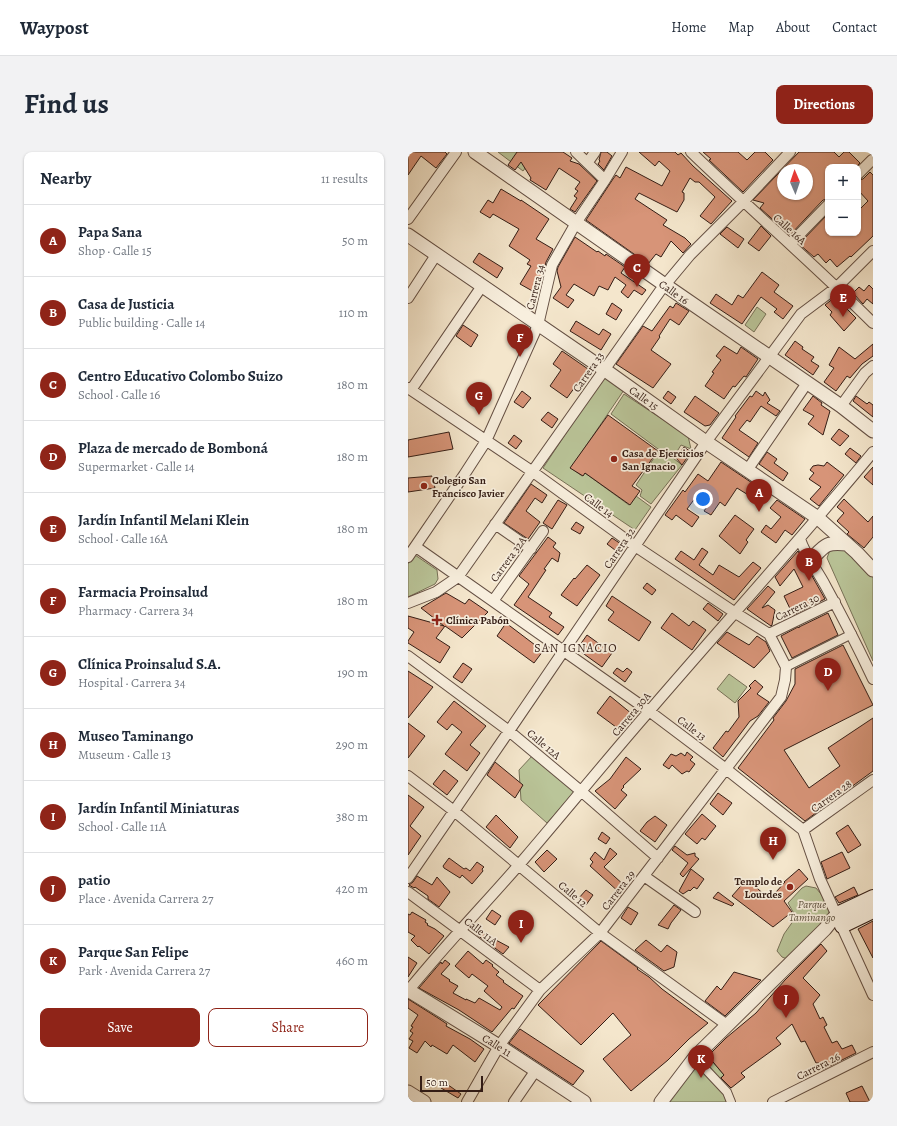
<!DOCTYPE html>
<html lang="en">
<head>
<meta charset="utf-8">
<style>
	body { margin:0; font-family:Alegreya,serif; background:#f2f2f3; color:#1f2937 }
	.controls { position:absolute; right:12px; top:12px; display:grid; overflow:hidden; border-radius:8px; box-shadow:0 1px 3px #0004 }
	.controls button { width:36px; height:36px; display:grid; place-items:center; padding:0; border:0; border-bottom:1px solid #e0e1e3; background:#fff; color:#1f2937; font:20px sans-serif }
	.compass { position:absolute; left:369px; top:12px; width:36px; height:36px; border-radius:50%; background:#fff; box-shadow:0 1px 3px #0004; rotate:358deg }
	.scale { position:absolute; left:12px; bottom:10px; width:63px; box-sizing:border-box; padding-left:4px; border:2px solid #341d15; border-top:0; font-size:11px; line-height:14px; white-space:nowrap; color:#341d15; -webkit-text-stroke:3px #f8efde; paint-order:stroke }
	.you { position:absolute; left:295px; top:347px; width:14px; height:14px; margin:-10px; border:3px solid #fff; border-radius:50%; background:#1a73e8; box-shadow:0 0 0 6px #1a73e833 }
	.badge { display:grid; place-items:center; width:26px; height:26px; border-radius:50%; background:#8f2418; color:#fff; font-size:13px; font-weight:700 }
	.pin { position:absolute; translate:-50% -33px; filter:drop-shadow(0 1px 2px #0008) }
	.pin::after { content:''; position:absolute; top:21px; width:14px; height:12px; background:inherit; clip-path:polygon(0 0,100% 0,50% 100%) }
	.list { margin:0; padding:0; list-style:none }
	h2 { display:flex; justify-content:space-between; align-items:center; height:52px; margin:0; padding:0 16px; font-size:17px }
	h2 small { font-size:13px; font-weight:400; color:#747a83 }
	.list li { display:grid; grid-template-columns:26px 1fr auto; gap:12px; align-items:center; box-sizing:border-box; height:72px; padding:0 16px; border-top:1px solid #e0e1e3 }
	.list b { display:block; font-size:15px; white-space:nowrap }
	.list p { margin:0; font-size:13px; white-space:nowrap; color:#747a83 }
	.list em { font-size:13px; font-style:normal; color:#747a83 }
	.actions { display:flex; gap:8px; padding:12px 16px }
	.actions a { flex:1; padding:9px 0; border:1px solid #8f2418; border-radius:8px; text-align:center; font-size:14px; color:#8f2418 }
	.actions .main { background:#8f2418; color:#fff }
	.map { position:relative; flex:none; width:465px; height:950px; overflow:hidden; border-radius:8px }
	header { display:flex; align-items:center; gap:24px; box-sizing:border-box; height:56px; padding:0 20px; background:#fff; border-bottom:1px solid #e0e1e3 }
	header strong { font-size:19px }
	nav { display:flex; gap:22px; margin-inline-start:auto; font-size:14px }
	.intro { display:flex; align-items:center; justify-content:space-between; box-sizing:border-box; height:96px; padding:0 24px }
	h1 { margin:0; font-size:28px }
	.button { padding:10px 18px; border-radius:8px; background:#8f2418; color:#fff; font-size:14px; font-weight:700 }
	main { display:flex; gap:24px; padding:0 24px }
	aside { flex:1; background:#fff; border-radius:8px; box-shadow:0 1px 3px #0004 }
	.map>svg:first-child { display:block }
	.green { fill:#bac599; stroke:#777157 }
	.building { fill:#d79478; stroke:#341d15; fill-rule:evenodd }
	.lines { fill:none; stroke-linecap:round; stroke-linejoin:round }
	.pedestrian-casing { stroke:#644f43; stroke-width:10 }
	.minor-casing { stroke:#644f43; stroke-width:12 }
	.tertiary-casing { stroke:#644f43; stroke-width:15 }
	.secondary-casing { stroke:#341d15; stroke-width:16 }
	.pedestrian { stroke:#f8efde; stroke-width:8 }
	.minor { stroke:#f8efde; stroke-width:10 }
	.tertiary { stroke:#f8efde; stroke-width:13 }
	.secondary { stroke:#f8efde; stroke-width:14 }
	.poi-dot { fill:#8f2418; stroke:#f8efde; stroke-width:1.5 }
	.labels { text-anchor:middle; stroke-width:3.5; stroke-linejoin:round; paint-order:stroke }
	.street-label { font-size:11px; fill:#341d15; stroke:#f8efde }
	.poi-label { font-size:11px; font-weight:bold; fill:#341d15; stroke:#f8efde; text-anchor:start }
	.park-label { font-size:11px; font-style:italic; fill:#5c4f3d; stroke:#f8efde }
	.neighbourhood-label { font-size:12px; letter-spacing:1px; fill:#341d15; stroke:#f8efde }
</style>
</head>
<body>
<header>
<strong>Waypost</strong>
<nav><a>Home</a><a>Map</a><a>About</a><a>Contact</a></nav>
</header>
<div class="intro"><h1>Find us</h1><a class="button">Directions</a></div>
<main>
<aside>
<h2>Nearby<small>11 results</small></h2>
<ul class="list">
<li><span class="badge">A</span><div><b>Papa Sana</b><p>Shop · Calle 15</p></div><em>50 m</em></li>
<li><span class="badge">B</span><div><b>Casa de Justicia</b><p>Public building · Calle 14</p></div><em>110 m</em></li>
<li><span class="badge">C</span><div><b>Centro Educativo Colombo Suizo</b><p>School · Calle 16</p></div><em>180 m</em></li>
<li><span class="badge">D</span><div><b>Plaza de mercado de Bomboná</b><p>Supermarket · Calle 14</p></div><em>180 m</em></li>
<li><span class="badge">E</span><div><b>Jardín Infantil Melani Klein</b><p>School · Calle 16A</p></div><em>180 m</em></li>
<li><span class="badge">F</span><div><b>Farmacia Proinsalud</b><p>Pharmacy · Carrera 34</p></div><em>180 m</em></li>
<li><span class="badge">G</span><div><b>Clínica Proinsalud S.A.</b><p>Hospital · Carrera 34</p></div><em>190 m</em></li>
<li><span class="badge">H</span><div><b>Museo Taminango</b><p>Museum · Calle 13</p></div><em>290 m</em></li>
<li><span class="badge">I</span><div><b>Jardín Infantil Miniaturas</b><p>School · Calle 11A</p></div><em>380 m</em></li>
<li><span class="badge">J</span><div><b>patio</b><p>Place · Avenida Carrera 27</p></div><em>420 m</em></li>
<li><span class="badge">K</span><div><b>Parque San Felipe</b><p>Park · Avenida Carrera 27</p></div><em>460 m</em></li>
</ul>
<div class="actions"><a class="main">Save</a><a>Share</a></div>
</aside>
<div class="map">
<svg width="465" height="950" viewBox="0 0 465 950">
	<rect width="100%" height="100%" fill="#f4e6cc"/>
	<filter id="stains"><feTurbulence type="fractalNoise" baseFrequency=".005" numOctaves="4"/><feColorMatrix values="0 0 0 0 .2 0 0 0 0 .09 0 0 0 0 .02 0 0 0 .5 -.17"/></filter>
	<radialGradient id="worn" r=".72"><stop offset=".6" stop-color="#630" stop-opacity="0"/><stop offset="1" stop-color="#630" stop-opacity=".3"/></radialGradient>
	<path class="green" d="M90 0H129L115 19Z
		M349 155 358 162 346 180 337 173Z
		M196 224 216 238 163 316 174 324 177 321 221 353 228 344 243 355 227 378 135 316Z
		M216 242 280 284 283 297 273 293 265 306 274 313 243 352 232 344 234 338 228 333 252 297H250L203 262Z
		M429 395 441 400 465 423V509L419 406 422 398Z
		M7 403 29 418 30 427 27 432 0 445V412Z
		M321 522 339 535 327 551 309 537Z
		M125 603 167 639 139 671 113 648 111 618Z
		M398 734 408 736 417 747 423 760 411 780 379 807 374 805 369 799 376 782 388 765 380 751 394 736Z
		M298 902 316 923 310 928 324 950H255Z"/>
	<path class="building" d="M0 0H37L39 2 28 16 13 4 0 23Z
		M109 0H155L164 6 162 9 171 12 189 29 167 60 162 57 169 46 166 44 170 39 167 37 172 30 151 16 138 38 122 28 123 26 113 10 107 18 100 13Z
		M193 0H199L204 4 196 18 190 12 192 9 191 8Z
		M231 0H267L270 3 273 1 285 14 324 49 303 72 292 64 307 45 291 30H287L282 26 274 40 276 41V48L269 60 231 41 227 47 259 68 255 73 277 86 283 92 275 101 263 89 253 105 248 102 240 112 178 68 205 27 208 23 212 26 218 15 254 34 262 19 251 9 247 14Z
		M295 0H330L339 8 347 0H357L365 8 335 40 301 8 303 7Z
		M391 0H426L431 5 436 0H441L452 11 448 15H420V47L415 48 382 83 352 56 356 51 345 48ZM374 18H399V42H375Z
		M462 20 465 23V84L443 105 442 104 429 115 422 107 418 111 410 102 406 105 391 92 420 62V81H450V59L460 49 450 38V28L455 27Z
		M93 37 113 49V48L141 67 128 87 145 97 138 110 132 135 128 141 112 132 123 114 119 112 122 108 101 94 111 77 85 62 82 66 72 60 80 48 85 51Z
		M353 74 363 84 351 99 340 91Z
		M319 75 336 87 330 96 312 82Z
		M167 85 189 100 190 99 197 104 198 102 217 115 213 121 238 138 234 143 226 138 220 146 213 140 218 133 207 125 200 138 191 134 186 144 166 132 158 143 166 148 160 156 145 146 153 135 149 119 150 115Z
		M71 101 95 116 89 126 65 110Z
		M354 120 371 133 366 140 385 154 375 167 366 160 369 157 353 145 334 172 302 151 308 142 324 153 330 143 335 146Z
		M461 133 465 137V152L459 147 455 152 445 141 451 135 456 139Z
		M427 145 448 166 436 179 422 163 424 160 417 153Z
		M204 151 214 158 208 168 198 162Z
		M268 151 281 159 271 173 262 167 251 184 252 185 243 198 263 212 245 236 208 212 235 174 244 179 262 154 265 156Z
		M168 169 191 183 195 177 203 182 193 198 162 179Z
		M55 173 70 183 63 195 48 184Z
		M387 189 395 195 394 197 406 205 403 209 411 214 405 223 377 203Z
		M465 192V204L454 212 442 226 439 224 428 239 416 230 426 216 421 213 431 195 447 207Z
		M316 194 329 202 333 195 350 207 338 225 336 224 327 235 325 234 316 247 297 234 306 221 304 220 313 208 308 204Z
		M154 199 180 217 159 246 142 234 153 218 145 212Z
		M114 239 123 246 115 256 106 250Z
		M260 239 268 245 263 252 255 246Z
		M348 239 355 244 357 240 362 248 359 251 372 259 368 264 353 254 342 270 339 268 331 278 350 291 341 305 314 286 328 265 327 264 342 244 344 245Z
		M287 244 311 261 302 273 297 274 276 260Z
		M405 244 414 251 413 253 422 259 415 283 400 272 406 264 395 258Z
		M448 244 459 252 461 250 465 253V265L445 249Z
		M140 260 150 267 144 276 133 268Z
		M200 263 250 299 224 334 232 339 222 353 177 321 175 324 162 316Z
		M431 277 441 284 432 294 423 287Z
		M41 280 45 297 0 305V288Z
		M106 283 114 289 108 297 100 291Z
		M276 295 283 300 274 313 268 306Z
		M442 296 453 304 448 311 437 302Z
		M359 300 369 307 366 311 380 321 375 329 351 312Z
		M313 310 356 339 350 349 329 336 317 354 312 350 303 363 296 359 303 349 291 341 279 357 291 365 284 375 268 363 264 368 257 363 275 338 277 340 290 322 300 329Z
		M419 310 436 323 411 354 402 347 413 335 401 327 406 321 402 318 405 314 410 313 416 314Z
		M465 315V333L456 325Z
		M24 324 27 336 0 340V326Z
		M123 332 139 343 134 351 127 346 118 359 132 370 120 387 96 371Z
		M436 347 460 370 465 364V385L456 396 439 382 441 380 429 369 436 361 429 355Z
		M150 348 159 353 144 377 135 371Z
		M369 348 397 367 384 383 377 378 368 391 353 380 358 373 363 377 373 365 362 356Z
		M327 363 346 377 338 388 340 390 332 402 311 384Z
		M168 370 176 375 172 382 163 377Z
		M140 385 148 391 145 395 152 401 150 410 144 406 136 417 138 418 120 445 144 461 141 465 156 475 150 483 106 453 121 432 111 424Z
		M204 386 213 392 207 398 199 392Z
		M294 396 300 400 291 413 305 423 311 413 331 425 345 410 353 416 326 448 267 407 273 399 286 408Z
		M390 399 417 447 385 463 376 444 395 435 386 417 372 434 367 425Z
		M179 413 192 423 169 454 153 443 166 426 167 427Z
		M239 431 248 438 244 443 235 436Z
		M360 434 367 440 354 456 360 453 367 458 364 473 363 474 339 457Z
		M38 441 57 452 61 447 80 460 54 486 37 474 28 486 42 495 32 511 0 491V489L6 480 0 476V464L36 474 13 456Z
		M204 444 243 470 231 489 200 468 206 460 198 454Z
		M300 451 315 462 310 469 295 457Z
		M264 461 281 474 285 469 298 478 284 498 253 476Z
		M420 461 430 483 384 506 373 484 390 475 391 476V475Z
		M98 471 135 499 126 511 89 484Z
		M319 480 341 493 349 484 358 490 362 499 346 516 309 491Z
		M179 483 204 501 194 515 169 497Z
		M435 493 465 553 376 598 401 636 432 614 420 596 465 566V619L397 669 330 616 366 568 365 566 378 549 387 532V517Z
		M55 511 64 517 54 531 45 525Z
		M209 516 215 520 219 516 224 520 217 530 205 521Z
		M0 519 25 535 0 566Z
		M347 528 355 535 349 542 361 550 350 564 342 569 315 605 305 596 318 579 320 580 331 565 330 549 343 536 341 534Z
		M202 544 224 562 212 578 189 561Z
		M46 549 78 574 62 593 72 601 59 619 37 602 54 580 44 572 39 578 29 570Z
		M0 571 17 584 0 606Z
		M279 600 285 605 282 608 287 612 281 620 279 619 274 622 264 613 261 617 255 613 263 602 268 604 273 601 277 604Z
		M218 605 233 617 215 634 216 635 213 638 219 643 207 657 187 639 202 627Z
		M87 610 115 633 107 646 79 623Z
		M36 618 50 629 39 643 25 632Z
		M310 641 324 651 315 663 302 652Z
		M0 643 16 655 2 674 13 684 0 703Z
		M294 662 308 674 297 688 294 686 289 692 277 682Z
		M88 663 110 685 102 696 78 675Z
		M247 664 259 673 247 690 232 679 239 670Z
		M440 673 453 693 440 701 428 681Z
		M194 680 202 686 198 692 190 687Z
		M267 694 279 703 287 701V704L291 707 275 725 272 722 280 711 264 698Z
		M202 696 209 702 196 715 217 734 212 741 182 714 185 710 182 707 187 700 196 708Z
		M139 698 149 707 136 720 127 710Z
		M434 700 442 716 419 727 413 710Z
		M41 706 56 717 58 716 62 719 69 710 76 715 74 717 75 719 64 732 54 723 52 726 36 716 35 714Z
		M283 717 296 727 289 737 286 735 282 739 281 738 275 742 271 739Z
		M391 717 400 727 376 749 384 760 365 775 324 744 339 727 360 746 368 740 377 730H376Z
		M9 724 24 733 29 725 42 740 31 755 20 747V744L7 735 6 736 1 733 5 730Z
		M446 735 450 743 431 751 427 745Z
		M178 738 185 743 178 753 170 747Z
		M310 740 326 752 324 754 305 746Z
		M266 753 273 758 263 771 260 777 250 773Z
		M220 755 230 761 223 773 213 766Z
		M84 758 93 764 87 773 78 767Z
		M4 760 18 768 17 770 20 772 19 773 27 777 36 784 21 802 11 794 10 795 3 788 7 784 0 780V762L2 763Z
		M465 769V806L450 777Z
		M71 779 101 795 95 802 69 783Z
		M238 788 253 800 259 793 269 800 266 815 256 819 227 798Z
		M193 789 230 816 229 817 241 825 254 837 300 871 281 887 260 908 223 939 195 907 223 883 205 861 173 893 130 853Z
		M413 792 419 799 395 826 412 843 405 852 412 867 415 865 419 873 416 875 424 891 429 889 434 897 444 893 448 901 414 918 411 911H408L397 889 393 890 384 872 368 886 373 892 333 921 337 925 323 936 313 926 316 923 300 904 318 886 348 861 377 828Z
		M60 799 75 812 78 808 85 813 84 814 91 820 88 823 96 829 95 830 115 844 106 857 104 856 84 880 51 858 11 836 33 810 34 812 37 808 42 812 33 822 42 828 41 829 50 834 45 841 58 848V847L67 851 71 846 92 858 94 855 76 839 80 834 64 822 61 826 47 814Z
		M0 805 9 811 0 825Z
		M326 820 353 828 317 864 297 849 309 834 313 838Z
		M0 847 30 866 39 872 38 874 62 887 76 897 67 910 45 893 39 902 24 893 23 895 17 889 9 901 1 896 5 889 1 887 5 881 2 879 5 875 3 874 10 863 0 856Z
		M112 877 176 919 165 933 101 891Z
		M36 930 53 942 50 946 33 936Z
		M454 934 462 950H442L438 941Z"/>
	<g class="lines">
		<defs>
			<path id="pedestrian" d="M378 515 444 482
				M287 906 319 940 323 950"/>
			<path id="minor" d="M168 0 197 28
				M283 0C343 58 406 112 465 171
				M180 10 187 0
				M450 22 464 8
				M0 67 48 0
				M382 92 420 53
				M0 146 28 103
				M0 236 125 320 227 394 326 460 361 482 378 515 377 528 373 545 192 781 132 838 91 894 59 950
				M3 238 74 134
				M433 254 457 221 465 214
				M340 317 399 231
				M87 372 123 397
				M392 387C397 403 409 418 417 433 434 464 450 495 465 527
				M8 395 241 559 318 617 395 678 412 727 465 843
				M0 405 56 323 78 289 130 173 144 113 168 71 197 28 214 0
				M85 449 135 379
				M0 451 28 440 50 425 252 139 282 103 335 50 382 0
				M361 482 427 450
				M0 504 101 579 174 640 250 706
				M0 624 46 659 192 781 319 873
				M395 678 465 628
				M236 724 287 760
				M0 726 101 579 298 290 393 162 429 135 465 99
				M0 740 132 838
				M0 839C37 793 78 751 116 707 159 657 200 606 243 557 317 471 393 387 465 300
				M106 950 128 918
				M365 950 465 900"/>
			<path id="tertiary" d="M67 0 257 133 433 254 465 279
				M0 83 197 218 298 290 410 366 449 401 465 418
				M403 408C417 393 417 390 439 392
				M0 838 91 894 176 950
				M0 940 16 950
				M253 950 288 904 417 777 429 762"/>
			<path id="secondary" d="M429 762 465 745
				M434 774 465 759"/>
		</defs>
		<use href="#pedestrian" class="pedestrian-casing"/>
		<use href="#minor" class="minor-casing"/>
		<use href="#tertiary" class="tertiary-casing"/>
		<use href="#secondary" class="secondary-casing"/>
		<use href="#pedestrian" class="pedestrian"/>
		<use href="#minor" class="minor"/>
		<use href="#tertiary" class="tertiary"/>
		<use href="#secondary" class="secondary"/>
	</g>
	<g class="poi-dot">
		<circle cx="206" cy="307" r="4"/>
		<circle cx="16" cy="334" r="4"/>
		<path d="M27 462h4v4h4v4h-4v4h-4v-4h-4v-4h4z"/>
		<circle cx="382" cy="735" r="4"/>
	</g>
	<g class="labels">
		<g class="street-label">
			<text transform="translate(382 77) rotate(42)" y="4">Calle 16A</text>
			<text transform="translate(127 135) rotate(-76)" y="4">Carrera 34</text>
			<text transform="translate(266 140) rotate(35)" y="4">Calle 16</text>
			<text transform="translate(180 220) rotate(-55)" y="4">Carrera 33</text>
			<text transform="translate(236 246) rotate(35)" y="4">Calle 15</text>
			<text transform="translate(191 353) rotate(36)" y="4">Calle 14</text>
			<text transform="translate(211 396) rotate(-56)" y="4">Carrera 32</text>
			<text transform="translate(100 407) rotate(-54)" y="4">Carrera 32A</text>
			<text transform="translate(389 455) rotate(-26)" y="4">Carrera 30</text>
			<text transform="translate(223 562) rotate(-50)" y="4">Carrera 30A</text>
			<text transform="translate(284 576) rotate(37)" y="4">Calle 13</text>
			<text transform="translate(136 592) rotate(40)" y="4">Calle 12A</text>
			<text transform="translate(423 644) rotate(-36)" y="4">Carrera 28</text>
			<text transform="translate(210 738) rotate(-52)" y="4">Carrera 29</text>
			<text transform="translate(165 742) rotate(40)" y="4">Calle 12</text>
			<text transform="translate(73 779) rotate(37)" y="4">Calle 11A</text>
			<text transform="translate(89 893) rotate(32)" y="4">Calle 11</text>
			<text transform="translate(410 914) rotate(-27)" y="4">Carrera 26</text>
		</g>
		<g class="poi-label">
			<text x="214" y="305">Casa de Ejercicios<tspan x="214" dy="13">San Ignacio</tspan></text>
			<text x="24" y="332">Colegio San<tspan x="24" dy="13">Francisco Javier</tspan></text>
			<text x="38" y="472">Clínica Pabón</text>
			<text x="374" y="733" text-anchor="end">Templo de<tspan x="374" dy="13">Lourdes</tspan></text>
		</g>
		<g class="park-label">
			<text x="404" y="756">Parque<tspan x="404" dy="13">Taminango</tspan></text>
		</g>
		<g class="neighbourhood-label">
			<text x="168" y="500">SAN IGNACIO</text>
		</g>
	</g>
	<rect width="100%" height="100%" filter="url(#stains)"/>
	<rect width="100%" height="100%" fill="url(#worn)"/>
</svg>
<div class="controls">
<button>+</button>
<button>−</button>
</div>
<svg class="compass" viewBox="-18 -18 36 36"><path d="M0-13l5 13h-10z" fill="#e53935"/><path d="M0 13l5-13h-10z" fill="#747a83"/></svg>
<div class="scale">50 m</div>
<div class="you"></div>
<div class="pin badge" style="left:351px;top:360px">A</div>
<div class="pin badge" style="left:401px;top:429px">B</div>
<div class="pin badge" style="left:229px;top:135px">C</div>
<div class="pin badge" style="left:420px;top:539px">D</div>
<div class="pin badge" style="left:435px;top:165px">E</div>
<div class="pin badge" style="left:112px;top:205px">F</div>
<div class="pin badge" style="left:71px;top:263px">G</div>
<div class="pin badge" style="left:365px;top:708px">H</div>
<div class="pin badge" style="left:113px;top:791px">I</div>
<div class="pin badge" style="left:378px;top:866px">J</div>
<div class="pin badge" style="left:293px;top:926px">K</div>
</div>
</main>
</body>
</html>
